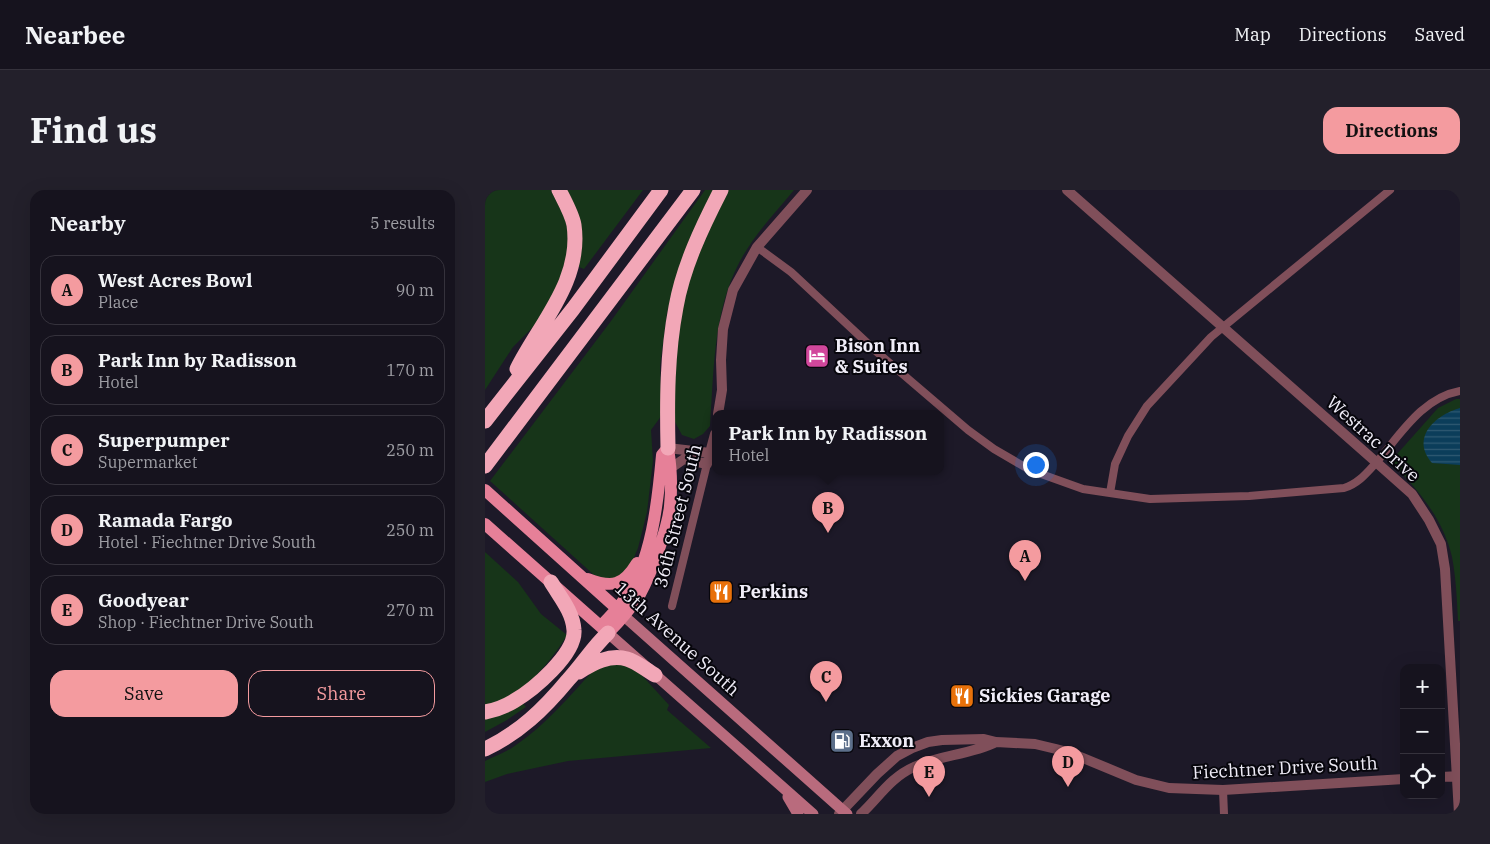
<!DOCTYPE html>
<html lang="en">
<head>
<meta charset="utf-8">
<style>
	body { margin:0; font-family:"IBM Plex Serif",serif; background:#23202b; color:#f1f3f6 }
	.controls { position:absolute; right:15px; bottom:15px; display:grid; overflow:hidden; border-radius:10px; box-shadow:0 5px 20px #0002 }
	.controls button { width:45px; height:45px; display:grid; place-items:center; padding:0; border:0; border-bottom:1px solid #35323c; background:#16131e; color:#f1f3f6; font:25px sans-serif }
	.you { position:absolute; left:550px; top:274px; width:18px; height:18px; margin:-12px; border:4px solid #fff; border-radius:50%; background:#1a73e8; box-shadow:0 0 0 8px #1a73e833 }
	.badge { display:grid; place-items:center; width:32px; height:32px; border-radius:50%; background:#f49b9f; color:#111; font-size:16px; font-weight:700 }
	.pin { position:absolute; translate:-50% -41px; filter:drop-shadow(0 1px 2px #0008) }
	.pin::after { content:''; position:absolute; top:26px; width:18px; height:15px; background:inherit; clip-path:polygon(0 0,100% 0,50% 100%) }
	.popup { position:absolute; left:227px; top:220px; width:232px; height:65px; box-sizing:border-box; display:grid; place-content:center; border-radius:10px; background:#16131e; filter:drop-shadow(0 1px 4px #0005); font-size:16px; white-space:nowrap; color:#9e9ea4 }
	.popup b { font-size:19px; color:#f1f3f6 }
	.popup::after { content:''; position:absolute; left:50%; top:100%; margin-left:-10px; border:10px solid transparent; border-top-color:#16131e }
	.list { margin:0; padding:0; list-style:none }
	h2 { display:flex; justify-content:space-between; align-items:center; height:65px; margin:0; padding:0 20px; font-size:21px }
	h2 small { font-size:16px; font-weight:400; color:#9e9ea4 }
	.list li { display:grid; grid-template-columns:32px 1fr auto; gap:15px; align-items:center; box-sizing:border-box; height:70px; margin:0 10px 10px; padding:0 10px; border:1px solid #35323c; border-radius:15px }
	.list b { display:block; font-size:19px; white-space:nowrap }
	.list p { margin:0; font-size:16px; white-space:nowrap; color:#9e9ea4 }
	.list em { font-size:16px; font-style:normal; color:#9e9ea4 }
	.actions { display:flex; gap:10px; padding:15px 20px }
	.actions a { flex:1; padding:11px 0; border:1px solid #f49b9f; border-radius:15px; text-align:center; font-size:18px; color:#f49b9f }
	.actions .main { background:#f49b9f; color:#111 }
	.icon { flex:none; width:28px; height:28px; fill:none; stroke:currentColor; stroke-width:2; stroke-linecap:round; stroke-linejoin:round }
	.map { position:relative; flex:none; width:975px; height:624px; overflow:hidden; border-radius:15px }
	header { display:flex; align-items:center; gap:30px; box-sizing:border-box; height:70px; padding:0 25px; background:#16131e; border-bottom:1px solid #35323c }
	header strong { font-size:24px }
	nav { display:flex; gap:28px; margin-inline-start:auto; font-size:18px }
	.intro { display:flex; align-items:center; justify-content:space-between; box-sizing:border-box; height:120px; padding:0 30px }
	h1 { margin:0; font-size:35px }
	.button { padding:12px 22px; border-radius:15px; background:#f49b9f; color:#111; font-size:18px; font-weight:700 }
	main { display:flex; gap:30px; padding:0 30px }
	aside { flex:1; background:#16131e; border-radius:15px; box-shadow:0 5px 20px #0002 }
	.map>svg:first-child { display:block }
	.green { fill:#173519 }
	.water { fill:url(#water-rules) }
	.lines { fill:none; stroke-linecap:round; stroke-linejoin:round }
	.minor { stroke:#804f5a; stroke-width:8 }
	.tertiary { stroke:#804f5a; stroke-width:10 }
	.secondary { stroke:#b96b7d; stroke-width:11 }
	.primary { stroke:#e68098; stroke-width:12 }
	.motorway { stroke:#f2a7b7; stroke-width:15 }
	.labels { text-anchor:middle; stroke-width:4; stroke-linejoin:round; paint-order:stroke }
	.poi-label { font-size:18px; font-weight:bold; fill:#efecf7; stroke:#07060c; text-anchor:start }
	.street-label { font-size:18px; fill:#efecf7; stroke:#07060c }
</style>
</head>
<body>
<header>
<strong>Nearbee</strong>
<nav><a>Map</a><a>Directions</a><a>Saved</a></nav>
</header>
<div class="intro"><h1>Find us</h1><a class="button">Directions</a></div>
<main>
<aside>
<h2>Nearby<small>5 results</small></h2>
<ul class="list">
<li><span class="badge">A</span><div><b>West Acres Bowl</b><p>Place</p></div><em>90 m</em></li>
<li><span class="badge">B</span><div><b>Park Inn by Radisson</b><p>Hotel</p></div><em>170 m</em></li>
<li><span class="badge">C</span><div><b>Superpumper</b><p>Supermarket</p></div><em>250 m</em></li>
<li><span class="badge">D</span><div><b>Ramada Fargo</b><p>Hotel · Fiechtner Drive South</p></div><em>250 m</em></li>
<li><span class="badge">E</span><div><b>Goodyear</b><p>Shop · Fiechtner Drive South</p></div><em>270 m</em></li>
</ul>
<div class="actions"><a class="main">Save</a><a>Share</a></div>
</aside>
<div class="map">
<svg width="975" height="624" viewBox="0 0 975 624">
	<defs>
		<pattern id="water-rules" width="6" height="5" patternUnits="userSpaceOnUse" patternTransform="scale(1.25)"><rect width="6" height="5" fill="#0b3d5a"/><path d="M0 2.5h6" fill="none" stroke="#2f5972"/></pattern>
	</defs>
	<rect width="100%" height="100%" fill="#1d1928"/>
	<path class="green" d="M0 0H66L79 23 84 46 82 71 76 93 52 133 28 157 0 200Z
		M82 0H158L99 79 94 77Z
		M220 0H229L194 81 182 123 175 176 177 225 166 240 168 271 162 322 153 358 144 379 138 385 125 390 109 385 5 291 126 131Z
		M241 0H309C290 23 268 46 254 73 228 123 229 181 225 236L218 244 209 249 197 245 190 232 186 196 192 134 210 66Z
		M971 209H975V431H973C972 410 971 388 967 367 958 328 932 298 905 272L953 218Z
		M0 362 33 392 56 424 82 445C71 464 46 495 26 506 18 510 8 513 0 516Z
		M138 473 152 480 184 515 182 520 226 558 83 571 22 584 0 592V571C10 566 22 562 31 555 61 535 84 506 109 480L117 475Z
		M37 512 41 517 22 530 0 542V527Z"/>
	<path class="water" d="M975 218V275L947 273C925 248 950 225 975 218Z"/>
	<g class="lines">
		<path class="minor" d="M272 57 306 82 393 163 483 240 509 259 545 280 598 299 665 309 764 306 859 298C872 294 880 285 889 275 914 247 936 208 975 201
			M625 303 630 274 643 246 662 216 726 147 905 0
			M187 416 222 274
			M738 600 739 624"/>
		<path class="tertiary" d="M582 0 891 272 927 304 944 330 956 354 960 379 974 624
			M233 224 237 200 236 170 238 139 248 100 272 57 322 0
			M183 258 225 263
			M186 278 199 269 222 274 230 244
			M956 587 975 586
			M354 624 392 584 412 566 427 558 443 552 457 550 499 549 511 552 550 554 571 559 586 563 651 590 684 598 738 600 919 589
			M376 624C394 607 406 587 429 577 455 565 485 565 511 552"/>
		<path class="secondary" d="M139 426 362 624
			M123 443 328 624
			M303 607 313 624"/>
		<path class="primary" d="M0 300 138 424
			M0 334 123 443C135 431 146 418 155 404 166 384 183 338 185 316 187 297 186 277 183 258
			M103 389C127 398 138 396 152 373
			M116 436C123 428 132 420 139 410 167 372 173 310 177 265L183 258"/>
		<path class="motorway" d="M32 179C55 133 97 91 89 35 87 24 79 10 74 0
			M0 231 88 119 176 0
			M183 258C182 211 182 164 191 117 198 77 217 37 236 0
			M0 276 208 0
			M94 482C108 473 125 464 142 469 152 472 161 480 170 485
			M0 522C11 520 19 517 29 511 48 500 91 464 89 440 88 422 75 407 66 392
			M0 559C34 543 59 519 83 490 97 475 108 457 123 443"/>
	</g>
	<defs>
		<symbol id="hotel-square" viewBox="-11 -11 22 22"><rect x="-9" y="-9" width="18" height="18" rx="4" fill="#d1479c" stroke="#07060c"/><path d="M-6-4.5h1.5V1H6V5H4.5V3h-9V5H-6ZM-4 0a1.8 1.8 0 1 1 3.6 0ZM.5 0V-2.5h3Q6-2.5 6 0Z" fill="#fff"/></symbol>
		<symbol id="restaurant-square" viewBox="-11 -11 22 22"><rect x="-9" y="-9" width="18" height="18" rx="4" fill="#e8710a" stroke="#07060c"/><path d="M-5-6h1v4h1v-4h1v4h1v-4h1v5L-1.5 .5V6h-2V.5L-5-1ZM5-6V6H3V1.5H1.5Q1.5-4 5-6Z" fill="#fff"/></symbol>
		<symbol id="fuel-square" viewBox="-11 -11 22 22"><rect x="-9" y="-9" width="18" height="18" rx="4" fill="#5c6f8a" stroke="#07060c"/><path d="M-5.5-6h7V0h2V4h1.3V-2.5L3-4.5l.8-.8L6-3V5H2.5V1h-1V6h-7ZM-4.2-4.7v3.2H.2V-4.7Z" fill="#fff"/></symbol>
	</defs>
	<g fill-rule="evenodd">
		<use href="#hotel-square" x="318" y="152" width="28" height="28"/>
		<use href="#restaurant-square" x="222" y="388" width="28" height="28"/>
		<use href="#restaurant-square" x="463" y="492" width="28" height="28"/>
		<use href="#fuel-square" x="343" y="537" width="28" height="28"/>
	</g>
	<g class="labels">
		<g class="poi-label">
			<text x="350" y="162">Bison Inn<tspan x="350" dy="21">&amp; Suites</tspan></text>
			<text x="254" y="408">Perkins</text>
			<text x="494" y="512">Sickies Garage</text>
			<text x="374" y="557">Exxon</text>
		</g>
		<g class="street-label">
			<text transform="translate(888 249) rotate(42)" y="6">Westrac Drive</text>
			<text transform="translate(193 326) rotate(-76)" y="6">36th Street South</text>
			<text transform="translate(192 449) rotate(42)" y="6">13th Avenue South</text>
			<text transform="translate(800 578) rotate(-3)" y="6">Fiechtner Drive South</text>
		</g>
	</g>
</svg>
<div class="controls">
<button>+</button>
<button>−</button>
<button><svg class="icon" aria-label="locate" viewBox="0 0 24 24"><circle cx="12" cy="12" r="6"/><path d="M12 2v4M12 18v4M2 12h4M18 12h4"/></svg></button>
</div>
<div class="you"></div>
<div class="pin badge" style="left:540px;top:391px">A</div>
<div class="pin badge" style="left:343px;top:343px">B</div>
<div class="popup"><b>Park Inn by Radisson</b>Hotel</div>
<div class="pin badge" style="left:341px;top:512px">C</div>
<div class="pin badge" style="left:583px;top:597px">D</div>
<div class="pin badge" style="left:444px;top:607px">E</div>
</div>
</main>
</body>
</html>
